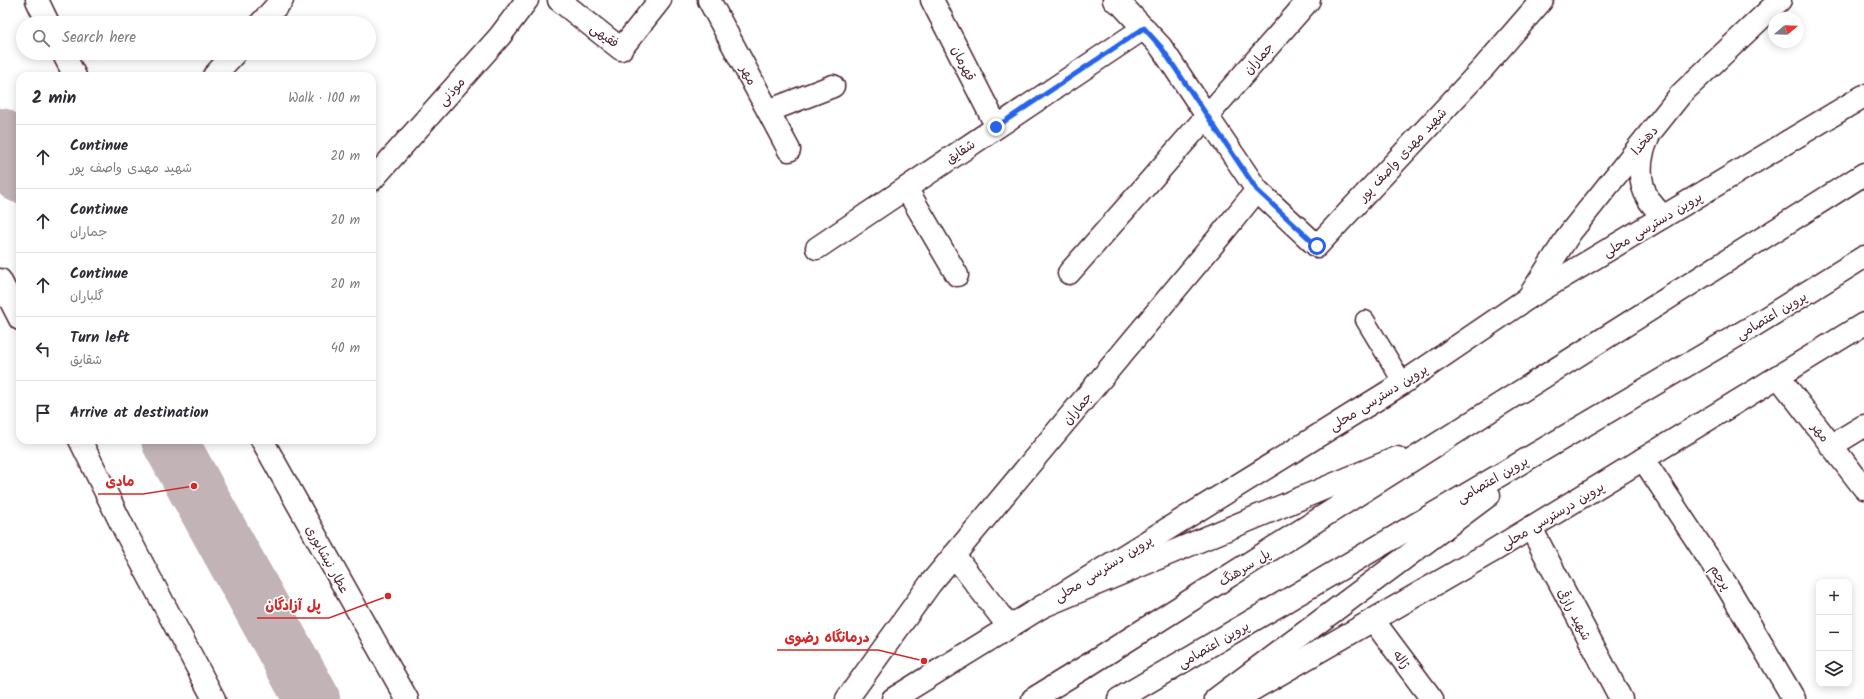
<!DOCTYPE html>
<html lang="en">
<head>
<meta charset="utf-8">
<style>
	:root { --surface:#fff; --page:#f7f7f7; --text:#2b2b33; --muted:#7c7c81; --line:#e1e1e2 }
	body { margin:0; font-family:Kalam,"Playpen Sans Arabic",sans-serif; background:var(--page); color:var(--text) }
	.controls { position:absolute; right:12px; bottom:12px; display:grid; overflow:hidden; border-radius:8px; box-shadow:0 2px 10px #0003 }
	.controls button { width:36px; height:36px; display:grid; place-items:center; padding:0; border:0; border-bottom:1px solid var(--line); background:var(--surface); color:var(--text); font:20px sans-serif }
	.compass { position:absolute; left:1768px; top:12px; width:36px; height:36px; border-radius:50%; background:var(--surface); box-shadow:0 2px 10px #0003; rotate:71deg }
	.stop { position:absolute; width:12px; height:12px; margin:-9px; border:3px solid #2563eb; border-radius:50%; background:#fff }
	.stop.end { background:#2563eb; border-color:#fff; box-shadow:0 1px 4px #0008 }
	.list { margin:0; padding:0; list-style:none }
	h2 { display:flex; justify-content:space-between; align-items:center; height:52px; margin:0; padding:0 16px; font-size:17px }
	h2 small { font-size:13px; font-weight:400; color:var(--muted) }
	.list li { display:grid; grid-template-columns:26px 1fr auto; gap:12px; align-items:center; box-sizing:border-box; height:64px; padding:0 16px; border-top:1px solid var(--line) }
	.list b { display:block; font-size:15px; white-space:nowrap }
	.list p { margin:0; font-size:13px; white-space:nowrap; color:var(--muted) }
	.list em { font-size:13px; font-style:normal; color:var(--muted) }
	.icon { flex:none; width:22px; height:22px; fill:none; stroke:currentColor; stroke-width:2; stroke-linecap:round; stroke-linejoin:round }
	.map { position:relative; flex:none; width:1864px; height:699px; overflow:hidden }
	.search { position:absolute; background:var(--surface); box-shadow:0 2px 10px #0003; left:16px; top:16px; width:360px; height:44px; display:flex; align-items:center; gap:10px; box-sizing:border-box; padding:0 14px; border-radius:22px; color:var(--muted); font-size:15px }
	.panel { position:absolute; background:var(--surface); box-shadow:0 2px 10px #0003; left:16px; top:72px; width:360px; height:372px; border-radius:12px }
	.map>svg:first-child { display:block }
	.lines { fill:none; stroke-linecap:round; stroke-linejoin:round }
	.river { stroke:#c1b3b6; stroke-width:56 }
	.service-casing { stroke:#4a1f2b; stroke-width:21 }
	.minor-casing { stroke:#4a1f2b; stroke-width:25 }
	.tertiary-casing { stroke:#4a1f2b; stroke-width:25 }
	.secondary-casing { stroke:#4a1f2b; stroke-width:25 }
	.primary-casing { stroke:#4a1f2b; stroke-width:25 }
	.service { stroke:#fff; stroke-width:18 }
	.minor { stroke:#fff; stroke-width:22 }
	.tertiary { stroke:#fff; stroke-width:22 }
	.secondary { stroke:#fff; stroke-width:22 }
	.primary { stroke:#fff; stroke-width:22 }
	.route { stroke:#2563eb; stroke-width:5 }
	.labels { text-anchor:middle; stroke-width:3.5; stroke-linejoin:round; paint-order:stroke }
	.street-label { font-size:13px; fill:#4a1f2b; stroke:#fff }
	.leader { fill:none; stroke:#d62828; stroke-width:1.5 }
	.callout-dot { fill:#d62828; stroke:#fff; stroke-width:1.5 }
	.callout-label { font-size:14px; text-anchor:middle; font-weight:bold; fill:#d62828; stroke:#fff; stroke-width:3.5; stroke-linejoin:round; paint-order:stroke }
</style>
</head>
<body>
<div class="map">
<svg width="1864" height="699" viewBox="0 0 1864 699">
	<rect width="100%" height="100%" fill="#fff"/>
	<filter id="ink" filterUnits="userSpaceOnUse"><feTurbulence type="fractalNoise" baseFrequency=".025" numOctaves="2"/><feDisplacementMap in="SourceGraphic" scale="8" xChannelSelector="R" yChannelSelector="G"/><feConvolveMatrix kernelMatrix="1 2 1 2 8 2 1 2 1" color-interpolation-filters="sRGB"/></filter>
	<g filter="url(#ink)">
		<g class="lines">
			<path class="river" d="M 0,136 L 20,175
				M 169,440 L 312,699"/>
			<g class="service-casing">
				<path id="service" d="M 1365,320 L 1403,383"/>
			</g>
			<g class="minor-casing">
				<path id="minor" d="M 559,0 L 621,49 L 660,0
					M 709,0 L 789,150
					M 932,0 L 997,127
					M 1114,0 L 1121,4 L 1161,47 L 1207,116
					M 261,23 L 282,0
					M 214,76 L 235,53
					M 768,111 L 833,86
					M 1648,138 C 1639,157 1637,181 1649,200 C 1653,206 1658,211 1663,217
					M 372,180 L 500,36 L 527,0
					M 906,188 L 957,275
					M 1257,190 L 1317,246 L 1484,67 L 1542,0
					M 817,248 L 1144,28
					M 1528,298 L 1570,233 L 1681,94 L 1780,0
					M 1778,376 L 1864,488
					M 1831,446 L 1864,426
					M 1643,459 L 1727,586 L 1794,699
					M 1531,528 L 1621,699
					M 954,555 L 1009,627
					M 1373,620 L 1432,699"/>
			</g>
			<g class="tertiary-casing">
				<path id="tertiary" d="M 1069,273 L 1309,0
					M 847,699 L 930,584 L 1220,236 L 1257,190 L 1207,116"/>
			</g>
			<g class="secondary-casing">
				<path id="secondary" d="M 37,0 L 48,23
					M 63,53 L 75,76
					M 0,280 L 20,319
					M 80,440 L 125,531 L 214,699
					M 262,440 L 407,699
					M 893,699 L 1403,383 L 1528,298 L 1864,96
					M 1236,699 L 1491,552 L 1864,324"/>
			</g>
			<g class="primary-casing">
				<path id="primary" d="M 1041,607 L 1397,458
					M 1033,699 L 1090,664 L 1864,174
					M 1119,699 L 1750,328 L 1864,257
					M 1216,699 L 1489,495"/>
			</g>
			<use href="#service" class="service"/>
			<use href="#minor" class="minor"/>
			<use href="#tertiary" class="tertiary"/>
			<use href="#secondary" class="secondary"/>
			<use href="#primary" class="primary"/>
		</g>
	</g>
	<g class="lines" filter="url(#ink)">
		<path class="route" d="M 996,127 L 1144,28 L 1161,47 L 1257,190 L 1317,246"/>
	</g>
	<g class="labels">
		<g class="street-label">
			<text transform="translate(605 35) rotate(35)" y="5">فقیهی</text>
			<text transform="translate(1258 58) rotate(-49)" y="5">جماران</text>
			<text transform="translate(964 63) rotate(63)" y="5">قهرمان</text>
			<text transform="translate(749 75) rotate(62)" y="5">مهر</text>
			<text transform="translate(451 91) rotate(-48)" y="5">موذنی</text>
			<text transform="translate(1644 140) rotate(-50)" y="5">دهخدا</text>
			<text transform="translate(960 151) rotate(-34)" y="5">شقایق</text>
			<text transform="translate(1402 154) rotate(-47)" y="5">شهید مهدی واصف پور</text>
			<text transform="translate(1652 224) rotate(-31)" y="5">پروین دسترسی محلی</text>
			<text transform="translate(1771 315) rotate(-31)" y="5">پروین اعتصامی</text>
			<text transform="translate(1378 397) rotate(-32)" y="5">پروین دسترسی محلی</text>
			<text transform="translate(1077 408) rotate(-50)" y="5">جماران</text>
			<text transform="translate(1821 432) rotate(52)" y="5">مهر</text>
			<text transform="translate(1492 479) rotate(-30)" y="5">پروین اعتصامی</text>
			<text transform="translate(1552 515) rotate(-31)" y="5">پروین درسترسی محلی</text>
			<text transform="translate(328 559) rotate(61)" y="5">عطار نیشابوری</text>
			<text transform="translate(1244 567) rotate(-32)" y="5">پل سرهنگ</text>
			<text transform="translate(1103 568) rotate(-32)" y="5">پروین دسترسی محلی</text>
			<text transform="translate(1721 577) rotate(57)" y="5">پرچم</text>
			<text transform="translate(1575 614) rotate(62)" y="5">شهید رازقی</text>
			<text transform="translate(1213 644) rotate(-30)" y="5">پروین اعتصامی</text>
			<text transform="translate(1402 659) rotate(53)" y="5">ژاله</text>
		</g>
	</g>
	<path class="leader" d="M194 486L143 494H98M388 596L329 618H257M924 661L878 650H777"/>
	<g class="callout-dot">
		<circle cx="194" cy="486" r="4"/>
		<circle cx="388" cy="596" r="4"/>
		<circle cx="924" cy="661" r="4"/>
	</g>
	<g class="callout-label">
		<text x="120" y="486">مادی</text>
		<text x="293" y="610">پل آزادگان</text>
		<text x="827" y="642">درمانگاه رضوی</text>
	</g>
</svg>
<div class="controls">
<button>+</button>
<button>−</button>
<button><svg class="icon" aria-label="layers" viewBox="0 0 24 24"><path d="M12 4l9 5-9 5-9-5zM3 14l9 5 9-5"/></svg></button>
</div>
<svg class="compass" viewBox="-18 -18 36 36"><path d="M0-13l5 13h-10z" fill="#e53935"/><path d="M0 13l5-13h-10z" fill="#7c7c81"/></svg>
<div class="stop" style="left:1317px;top:246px"></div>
<div class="stop end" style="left:996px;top:127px"></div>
<div class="search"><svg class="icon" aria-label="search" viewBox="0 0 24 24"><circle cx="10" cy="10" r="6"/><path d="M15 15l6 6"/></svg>Search here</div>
<section class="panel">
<h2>2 min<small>Walk · 100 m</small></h2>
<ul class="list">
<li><svg class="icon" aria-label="ahead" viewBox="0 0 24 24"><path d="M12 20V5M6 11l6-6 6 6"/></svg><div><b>Continue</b><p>شهید مهدی واصف پور</p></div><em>20 m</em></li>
<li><svg class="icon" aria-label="ahead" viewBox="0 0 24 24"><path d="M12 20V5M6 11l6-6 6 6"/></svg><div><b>Continue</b><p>جماران</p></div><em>20 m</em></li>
<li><svg class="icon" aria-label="ahead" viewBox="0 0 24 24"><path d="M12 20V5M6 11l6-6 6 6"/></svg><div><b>Continue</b><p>گلباران</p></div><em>20 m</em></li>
<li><svg class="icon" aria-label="left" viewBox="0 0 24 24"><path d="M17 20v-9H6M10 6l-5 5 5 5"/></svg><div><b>Turn left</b><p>شقایق</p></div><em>40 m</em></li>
<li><svg class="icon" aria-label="arrive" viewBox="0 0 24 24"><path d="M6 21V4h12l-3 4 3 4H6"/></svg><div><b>Arrive at destination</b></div></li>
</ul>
</section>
</div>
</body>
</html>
